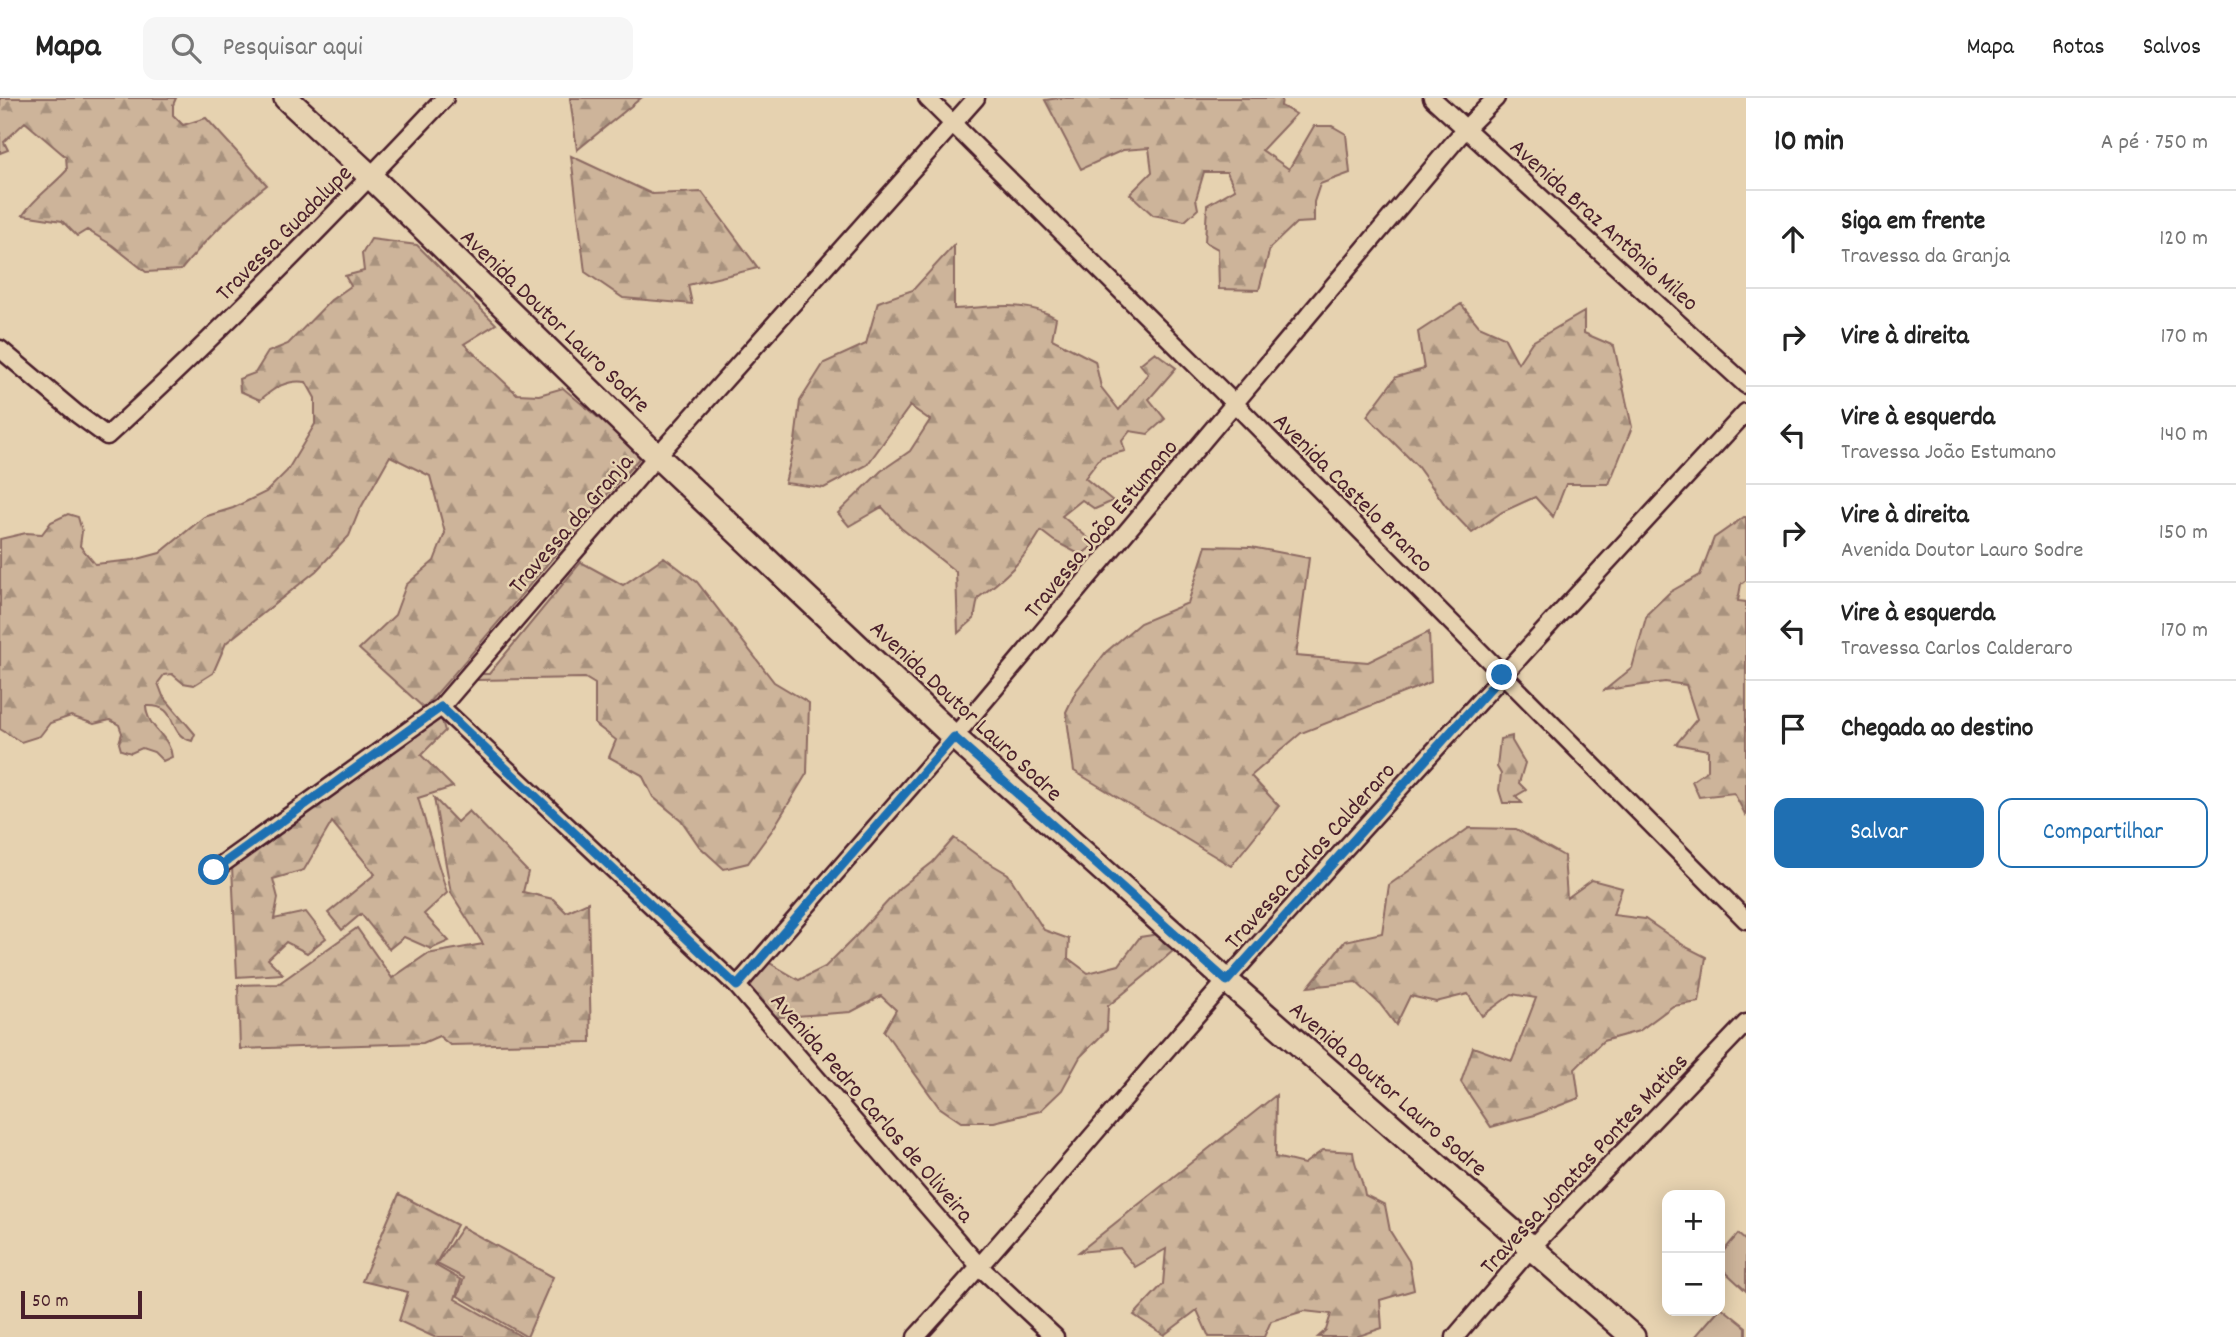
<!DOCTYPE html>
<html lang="pt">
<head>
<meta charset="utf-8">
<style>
	:root { --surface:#fff; --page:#f6f6f6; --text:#222; --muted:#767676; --line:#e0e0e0; --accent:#1f6fb2 }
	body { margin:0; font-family:Dekko,sans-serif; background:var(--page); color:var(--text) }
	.controls { position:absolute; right:21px; bottom:21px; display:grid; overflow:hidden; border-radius:14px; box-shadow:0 4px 18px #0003 }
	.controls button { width:63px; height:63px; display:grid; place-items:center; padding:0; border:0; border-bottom:2px solid var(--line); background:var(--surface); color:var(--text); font:35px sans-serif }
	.scale { position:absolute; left:21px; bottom:18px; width:121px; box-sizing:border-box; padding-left:7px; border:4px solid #4a1f2b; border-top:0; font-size:19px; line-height:24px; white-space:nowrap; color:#4a1f2b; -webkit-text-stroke:5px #e6d2b0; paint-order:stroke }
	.stop { position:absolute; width:21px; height:21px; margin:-16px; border:5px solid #1f6fb2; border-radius:50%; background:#fff }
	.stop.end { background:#1f6fb2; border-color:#fff; box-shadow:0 2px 7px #0008 }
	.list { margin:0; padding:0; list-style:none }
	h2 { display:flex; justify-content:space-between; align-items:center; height:91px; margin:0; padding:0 28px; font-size:30px }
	h2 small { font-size:23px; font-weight:400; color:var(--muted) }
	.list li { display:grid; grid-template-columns:46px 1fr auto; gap:21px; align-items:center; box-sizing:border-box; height:98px; padding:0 28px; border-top:2px solid var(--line) }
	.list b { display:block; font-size:26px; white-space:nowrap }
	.list p { margin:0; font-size:23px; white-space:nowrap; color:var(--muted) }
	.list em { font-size:23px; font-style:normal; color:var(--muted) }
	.actions { display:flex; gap:14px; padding:21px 28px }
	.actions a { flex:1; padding:16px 0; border:2px solid var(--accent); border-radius:14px; text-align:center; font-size:24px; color:var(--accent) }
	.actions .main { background:var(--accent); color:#fff }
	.icon { flex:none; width:38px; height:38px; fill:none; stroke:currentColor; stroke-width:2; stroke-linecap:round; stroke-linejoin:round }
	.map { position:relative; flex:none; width:1746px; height:1239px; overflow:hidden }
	header { display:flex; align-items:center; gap:42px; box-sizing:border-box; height:98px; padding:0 35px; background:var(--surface); border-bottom:2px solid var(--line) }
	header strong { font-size:33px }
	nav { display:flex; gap:38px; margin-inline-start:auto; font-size:24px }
	.search { width:490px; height:63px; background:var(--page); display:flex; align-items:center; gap:18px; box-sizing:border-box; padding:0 24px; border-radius:14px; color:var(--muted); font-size:26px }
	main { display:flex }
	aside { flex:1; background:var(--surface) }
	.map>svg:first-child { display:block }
	.green { fill:#cdb49a; stroke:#8c6a62; stroke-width:2 }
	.forest { fill:url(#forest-firs); stroke:#8c6a62; stroke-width:2 }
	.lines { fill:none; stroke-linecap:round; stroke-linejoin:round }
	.street-casing { stroke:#4a1f2b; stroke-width:21 }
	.secondary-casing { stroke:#4a1f2b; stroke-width:28 }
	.street { stroke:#e6d2b0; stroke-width:16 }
	.secondary { stroke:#e6d2b0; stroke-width:23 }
	.route { stroke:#1f6fb2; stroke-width:9 }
	.labels { text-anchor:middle; stroke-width:5; stroke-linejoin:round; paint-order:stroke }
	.street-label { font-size:24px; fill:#4a1f2b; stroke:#e6d2b0 }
</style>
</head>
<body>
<header>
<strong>Mapa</strong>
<div class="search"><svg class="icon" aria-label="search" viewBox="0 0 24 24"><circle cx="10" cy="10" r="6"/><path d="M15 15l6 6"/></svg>Pesquisar aqui</div>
<nav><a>Mapa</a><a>Rotas</a><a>Salvos</a></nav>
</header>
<main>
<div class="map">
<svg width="1746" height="1239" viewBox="0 0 1746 1239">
	<defs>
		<pattern id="forest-firs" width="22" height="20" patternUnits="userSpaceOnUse" patternTransform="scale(1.75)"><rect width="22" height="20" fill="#cdb49a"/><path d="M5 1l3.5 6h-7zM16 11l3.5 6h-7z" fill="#a8927e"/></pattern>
	</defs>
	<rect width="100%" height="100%" fill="#e6d2b0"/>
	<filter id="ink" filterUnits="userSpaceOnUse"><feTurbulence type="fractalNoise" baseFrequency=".0143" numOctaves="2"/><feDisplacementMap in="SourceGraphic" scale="14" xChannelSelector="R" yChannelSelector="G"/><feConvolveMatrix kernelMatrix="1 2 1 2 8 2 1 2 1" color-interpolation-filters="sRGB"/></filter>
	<g filter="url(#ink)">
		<path class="green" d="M 1738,1136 L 1746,1143 L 1746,1193 L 1720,1169 L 1720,1157 Z
			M 1721,1209 L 1746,1229 L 1746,1239 L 1695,1239 Z"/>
		<path class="forest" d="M 0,0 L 176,0 L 173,7 L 173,17 L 183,27 L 206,20 L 267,87 C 235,112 207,140 181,172 L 146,174 L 112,147 L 87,132 L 77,138 L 62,123 L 23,117 C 35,99 53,88 67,72 L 66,59 L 25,24 L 4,44 L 8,52 L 0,55 Z
			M 570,0 L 641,0 L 577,52 Z
			M 1059,0 L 1282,0 L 1281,8 L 1296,16 L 1262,52 L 1289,71 L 1314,28 L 1332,28 L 1346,36 L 1350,75 L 1320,86 L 1314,104 L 1314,124 L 1296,125 L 1270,150 L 1259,192 L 1219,191 L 1218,151 L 1205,144 L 1207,107 L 1235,91 L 1227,74 L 1204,74 L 1196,101 L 1198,111 L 1185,123 L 1153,117 L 1130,96 L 1152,74 L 1149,50 L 1123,52 L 1081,71 L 1045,2 Z
			M 571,58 L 652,96 L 702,94 L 758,170 L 688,187 L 692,206 L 623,200 L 585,174 Z
			M 371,141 L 417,147 L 496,226 L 464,246 L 517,296 L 539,297 L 563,290 L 642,357 C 567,440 498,527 424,610 L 359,551 L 395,517 L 406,487 L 434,463 L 445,435 L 430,378 L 390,358 L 359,413 L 349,438 L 316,473 L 226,545 L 213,575 L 194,587 L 183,585 L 172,576 L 164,577 L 158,585 L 163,598 L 195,636 L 192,643 C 165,637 181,606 146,608 C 147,631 170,637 172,659 L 163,663 L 154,654 L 142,650 L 131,655 L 121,652 L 119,645 L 122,635 L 119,627 L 110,622 L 94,626 L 71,618 L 50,625 L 40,638 L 21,644 L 0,631 L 0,441 L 26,435 L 42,436 L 51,424 L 68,416 L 78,419 L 82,433 L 80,448 L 95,466 L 134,462 L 160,455 L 204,419 L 233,410 L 266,394 L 287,373 L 315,326 L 315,300 L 306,284 C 287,281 274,290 260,302 L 240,293 L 239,281 L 255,275 L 268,254 L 288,246 L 331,202 L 351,188 L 345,178 L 364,173 L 362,156 Z
			M 954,147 L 954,211 C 989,210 1025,201 1056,220 L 1052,241 L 1095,263 L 1101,289 L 1119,312 L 1148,276 L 1140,266 L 1155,254 L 1176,270 L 1149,301 L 1165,321 L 1148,336 L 1130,333 L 1122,343 L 1125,353 L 1101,359 L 1085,380 L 1113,403 L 1095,411 L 1082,402 L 1062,418 L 1095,446 L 1081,457 L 1054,443 L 1041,433 C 1023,463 1005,480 978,500 L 974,521 L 958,535 L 956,474 L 901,430 L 882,409 L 849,428 L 838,415 L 881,373 L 910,353 L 930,322 L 910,308 L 867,367 L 824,390 L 785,385 L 795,343 L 800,303 L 824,265 L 866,246 L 878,204 L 913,192 Z
			M 1461,206 L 1479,228 L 1504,239 L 1518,265 L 1532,244 L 1584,214 L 1584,235 L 1614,248 L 1632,329 L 1609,386 L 1566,386 L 1553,419 L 1535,399 L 1502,414 L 1472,435 L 1446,408 L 1417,368 L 1367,318 L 1396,279 L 1424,271 L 1418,234 Z
			M 1744,419 L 1746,419 L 1746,482 L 1741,486 L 1738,503 L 1746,504 L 1746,718 L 1734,695 L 1699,699 L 1692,683 L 1708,672 L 1708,652 L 1676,646 L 1697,621 L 1686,587 L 1665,584 L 1605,592 L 1632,570 L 1647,516 L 1670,494 L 1700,477 L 1714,440 Z
			M 1206,448 L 1251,449 L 1309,460 L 1296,558 L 1368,564 L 1429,534 L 1431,584 L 1301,635 L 1251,678 L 1279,708 L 1231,768 L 1074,673 L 1066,614 L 1076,593 L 1106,554 L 1140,525 L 1188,505 Z
			M 664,459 L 697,484 L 774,584 L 809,605 L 807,675 L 773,731 L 748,765 L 724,771 L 699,748 L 681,722 L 653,699 L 642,677 L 609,659 L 616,642 L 595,626 L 595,586 L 585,580 L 478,582 L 478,576 L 489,576 L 581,464 L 623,487 Z
			M 441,619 L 445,633 L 421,657 L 453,689 L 418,700 L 447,795 L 424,816 L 449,843 L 431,851 L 404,839 L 389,851 L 361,816 L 342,832 L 328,815 L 375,776 L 332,724 L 304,772 L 273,781 L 278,800 L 274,821 L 306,814 L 326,840 L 307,855 L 286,844 L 268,861 L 283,876 L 237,879 L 232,768 Z
			M 1512,638 L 1512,643 L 1525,665 L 1519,685 L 1526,692 L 1516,698 L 1522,705 L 1503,705 L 1499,692 L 1501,676 L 1497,669 L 1500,641 Z
			M 434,700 L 457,724 L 469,713 L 528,774 L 523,794 L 553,801 L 566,814 L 588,804 L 591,944 L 450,947 L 439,938 L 423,945 L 240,951 L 238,887 L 278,886 L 357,830 L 392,880 L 427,856 L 483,846 L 451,795 Z
			M 1469,730 L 1516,731 L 1564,758 L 1567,800 L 1592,782 L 1622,790 L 1613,817 L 1645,821 L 1686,849 L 1706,859 L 1699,904 L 1673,908 L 1639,933 L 1603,943 L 1575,971 L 1579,1000 L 1535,1017 L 1491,1029 L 1461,984 L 1473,949 L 1512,963 L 1536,900 L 1512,896 L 1482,918 L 1468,896 L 1436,904 L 1410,898 L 1396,927 L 1380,906 L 1356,884 L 1308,889 L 1345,843 L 1382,835 L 1389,787 Z
			M 954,740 L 981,760 L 1008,776 L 1044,832 L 1069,841 L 1068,860 L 1088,875 L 1119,867 L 1140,839 L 1165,835 L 1175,851 L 1146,877 L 1108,908 L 1107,932 L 1080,959 L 1062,992 L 1040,1013 L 994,1024 L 961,1024 L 939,1009 L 884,933 L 896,912 L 881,898 L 851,914 L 768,920 L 750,899 L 752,880 L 761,860 L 799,882 L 825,869 L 855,839 L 901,789 L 933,764 Z
			M 1276,997 L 1275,1059 L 1304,1066 L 1323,1052 L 1353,1054 C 1355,1072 1363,1080 1365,1097 L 1385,1107 L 1390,1133 L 1409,1163 L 1414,1192 L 1380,1202 L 1382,1230 L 1356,1239 L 1318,1239 L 1326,1232 L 1331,1216 L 1304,1213 L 1271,1223 L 1264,1239 L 1209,1239 L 1197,1212 L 1164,1237 L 1134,1217 L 1163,1186 L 1166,1151 L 1135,1169 L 1120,1150 L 1079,1154 Z
			M 399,1096 L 457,1127 L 435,1167 L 461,1182 L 455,1201 L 522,1239 L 434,1239 L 399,1223 L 408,1194 L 362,1183 Z
			M 462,1129 L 553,1179 L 527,1239 L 458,1198 L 464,1180 L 437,1166 Z"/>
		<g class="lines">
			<g class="street-casing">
				<path id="street" d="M 927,0 L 1235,306 L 1746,822
					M 1432,0 L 1746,287
					M 0,251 L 77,316 L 107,338 C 225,230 336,115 445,0
					M 441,609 L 737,888 L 980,1169 L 1055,1239
					M 214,772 L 441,609 L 657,358 L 976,0
					M 737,888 L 954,639 L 1466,30 L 1496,0
					M 916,1239 C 1023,1122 1123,1000 1228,881 C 1398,690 1572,502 1746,314
					M 1455,1239 L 1531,1150 L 1746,925"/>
			</g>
			<g class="secondary-casing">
				<path id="secondary" d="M 286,0 L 371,79 L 657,358 L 954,639 L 1227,883 L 1633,1239"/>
			</g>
			<use href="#street" class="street"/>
			<use href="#secondary" class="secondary"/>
		</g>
	</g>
	<g class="lines" filter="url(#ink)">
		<path class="route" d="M 214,772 L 441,609 L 737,888 L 954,639 L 1227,883 L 1502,577"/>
	</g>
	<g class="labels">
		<g class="street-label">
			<text transform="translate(1605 126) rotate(42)" y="8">Avenida Braz Antônio Mileo</text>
			<text transform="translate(283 134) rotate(-45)" y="8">Travessa Guadalupe</text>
			<text transform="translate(556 222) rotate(44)" y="8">Avenida Doutor Lauro Sodre</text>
			<text transform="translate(1354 394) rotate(45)" y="8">Avenida Castelo Branco</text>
			<text transform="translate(570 425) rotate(-49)" y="8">Travessa da Granja</text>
			<text transform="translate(1100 430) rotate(-50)" y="8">Travessa João Estumano</text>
			<text transform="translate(967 612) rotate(43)" y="8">Avenida Doutor Lauro Sodre</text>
			<text transform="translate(1309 757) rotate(-48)" y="8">Travessa Carlos Calderaro</text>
			<text transform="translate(1389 990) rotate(41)" y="8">Avenida Doutor Lauro Sodre</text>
			<text transform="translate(873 1009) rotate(49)" y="8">Avenida Pedro Carlos de Oliveira</text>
			<text transform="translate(1583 1065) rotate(-47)" y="8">Travessa Jonatas Pontes Matias</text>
		</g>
	</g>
</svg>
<div class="controls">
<button>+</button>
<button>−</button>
</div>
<div class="scale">50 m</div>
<div class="stop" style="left:214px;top:772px"></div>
<div class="stop end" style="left:1502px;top:577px"></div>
</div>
<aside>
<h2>10 min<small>A pé · 750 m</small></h2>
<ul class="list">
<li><svg class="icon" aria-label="ahead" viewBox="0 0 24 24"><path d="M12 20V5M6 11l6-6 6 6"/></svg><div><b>Siga em frente</b><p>Travessa da Granja</p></div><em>120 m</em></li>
<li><svg class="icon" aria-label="right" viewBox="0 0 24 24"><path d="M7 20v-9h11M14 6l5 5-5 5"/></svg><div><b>Vire à direita</b></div><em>170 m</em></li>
<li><svg class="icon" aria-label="left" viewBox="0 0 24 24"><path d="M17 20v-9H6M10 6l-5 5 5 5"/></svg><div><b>Vire à esquerda</b><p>Travessa João Estumano</p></div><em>140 m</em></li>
<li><svg class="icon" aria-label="right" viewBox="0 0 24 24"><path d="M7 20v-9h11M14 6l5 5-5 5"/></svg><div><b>Vire à direita</b><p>Avenida Doutor Lauro Sodre</p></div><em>150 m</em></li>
<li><svg class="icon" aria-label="left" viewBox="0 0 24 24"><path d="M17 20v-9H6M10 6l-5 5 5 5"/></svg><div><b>Vire à esquerda</b><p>Travessa Carlos Calderaro</p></div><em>170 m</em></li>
<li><svg class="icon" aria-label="arrive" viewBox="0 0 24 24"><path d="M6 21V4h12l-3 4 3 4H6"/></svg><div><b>Chegada ao destino</b></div></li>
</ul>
<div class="actions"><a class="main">Salvar</a><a>Compartilhar</a></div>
</aside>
</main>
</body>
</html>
